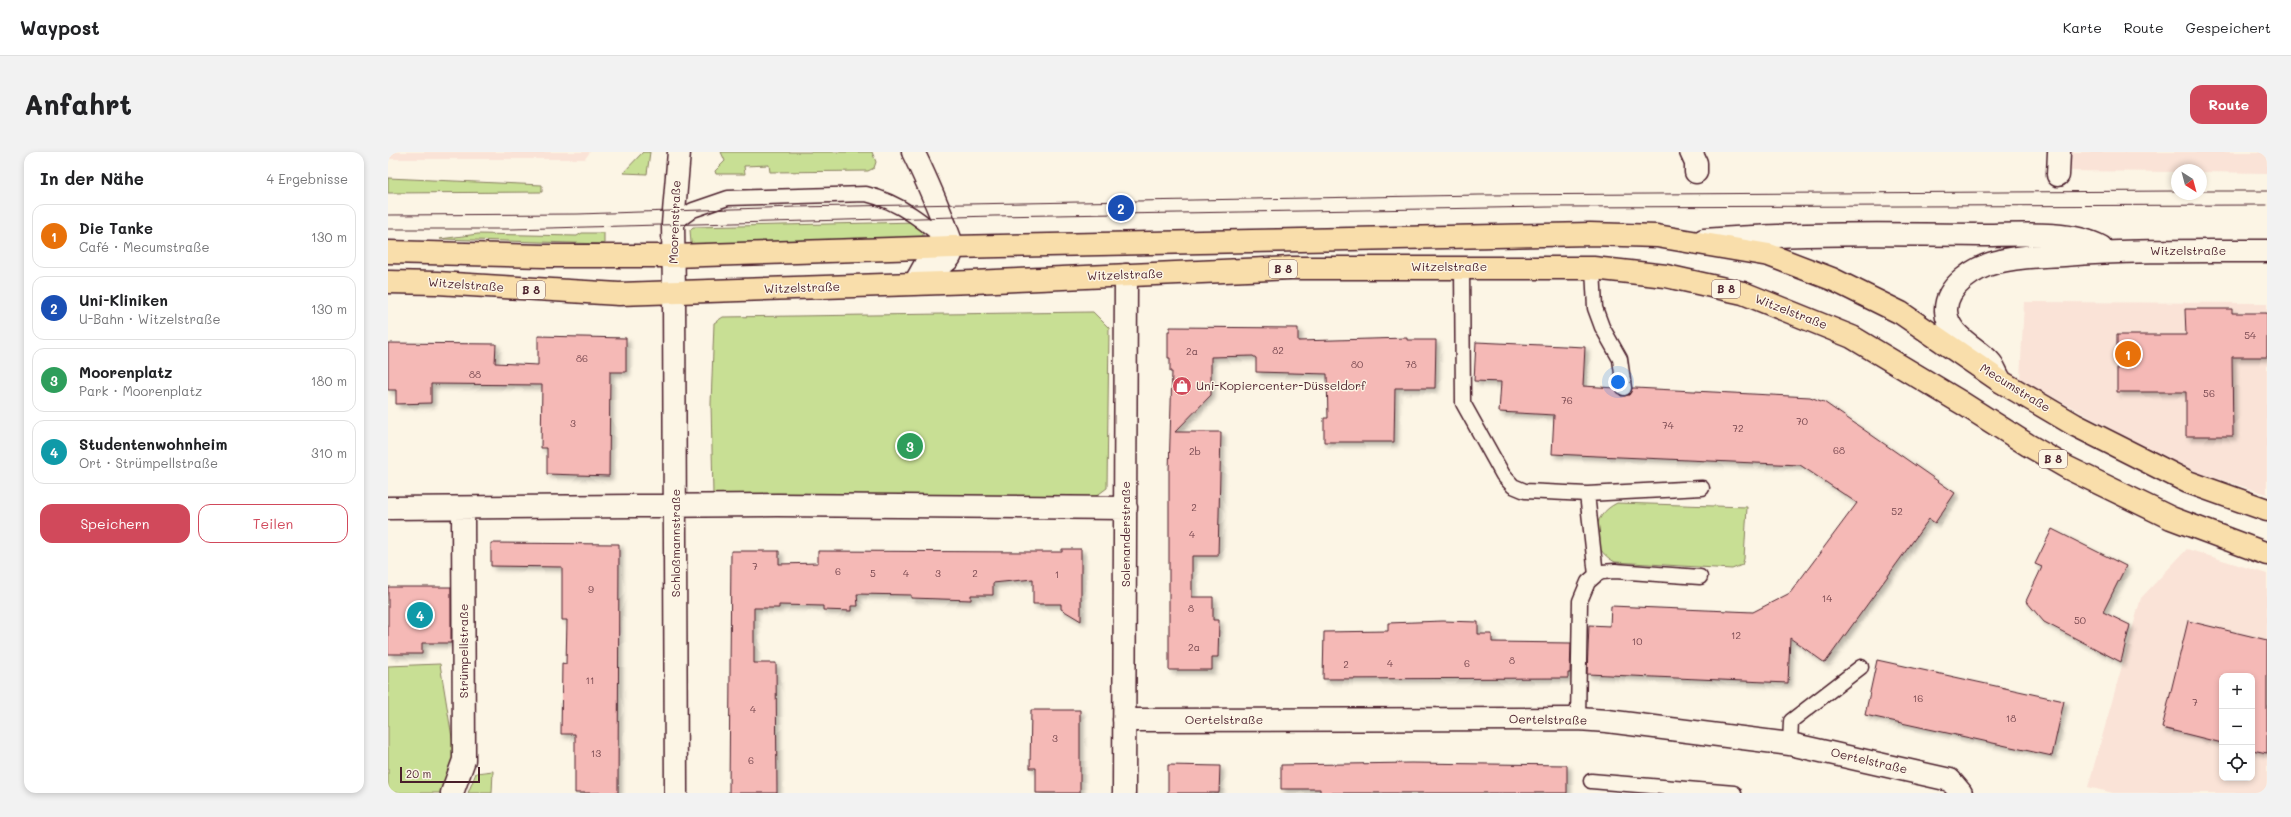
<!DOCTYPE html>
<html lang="de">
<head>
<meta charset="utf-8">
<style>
	:root { --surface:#fff; --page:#f2f2f2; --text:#202124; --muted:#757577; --line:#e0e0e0; --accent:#d1495b }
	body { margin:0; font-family:Mali,sans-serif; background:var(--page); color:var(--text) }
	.controls { position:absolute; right:12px; bottom:12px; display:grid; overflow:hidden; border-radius:8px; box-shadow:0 2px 6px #0003 }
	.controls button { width:36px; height:36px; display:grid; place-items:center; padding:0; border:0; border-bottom:1px solid var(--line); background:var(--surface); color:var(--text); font:20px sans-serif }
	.compass { position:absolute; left:1783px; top:12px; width:36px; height:36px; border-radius:50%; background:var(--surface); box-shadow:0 2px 6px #0003; rotate:144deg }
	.scale { position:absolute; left:12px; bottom:10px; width:80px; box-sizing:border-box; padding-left:4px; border:2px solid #4a1f2b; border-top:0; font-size:11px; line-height:14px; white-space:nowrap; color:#4a1f2b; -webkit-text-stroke:3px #fcf5e5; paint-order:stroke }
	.you { position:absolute; left:1230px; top:230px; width:14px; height:14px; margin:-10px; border:3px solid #fff; border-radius:50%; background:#1a73e8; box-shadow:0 0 0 6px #1a73e833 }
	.badge { display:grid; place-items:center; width:26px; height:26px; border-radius:50%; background:var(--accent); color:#fff; font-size:13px; font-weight:700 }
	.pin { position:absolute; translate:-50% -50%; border:2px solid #fff; box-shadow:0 1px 4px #0006 }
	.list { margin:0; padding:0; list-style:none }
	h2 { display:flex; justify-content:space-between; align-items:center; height:52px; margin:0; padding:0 16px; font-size:17px }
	h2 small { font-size:13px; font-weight:400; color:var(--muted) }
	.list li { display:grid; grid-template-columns:26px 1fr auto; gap:12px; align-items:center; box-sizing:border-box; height:64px; margin:0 8px 8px; padding:0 8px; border:1px solid var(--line); border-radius:12px }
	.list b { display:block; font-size:15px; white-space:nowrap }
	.list p { margin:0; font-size:13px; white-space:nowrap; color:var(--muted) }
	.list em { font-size:13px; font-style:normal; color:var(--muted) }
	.actions { display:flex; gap:8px; padding:12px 16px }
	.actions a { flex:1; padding:9px 0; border:1px solid var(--accent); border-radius:12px; text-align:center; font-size:14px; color:var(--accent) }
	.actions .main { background:var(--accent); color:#fff }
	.icon { flex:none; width:22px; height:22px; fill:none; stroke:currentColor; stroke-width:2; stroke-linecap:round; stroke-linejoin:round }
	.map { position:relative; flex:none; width:1879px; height:641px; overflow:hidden; border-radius:12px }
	header { display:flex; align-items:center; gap:24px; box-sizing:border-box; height:56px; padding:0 20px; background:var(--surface); border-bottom:1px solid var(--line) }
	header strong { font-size:19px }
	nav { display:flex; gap:22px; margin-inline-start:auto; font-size:14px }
	.intro { display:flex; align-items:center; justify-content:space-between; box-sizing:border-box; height:96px; padding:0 24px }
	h1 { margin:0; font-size:28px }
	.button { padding:10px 18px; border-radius:12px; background:var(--accent); color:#fff; font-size:14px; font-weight:700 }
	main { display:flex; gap:24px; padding:0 24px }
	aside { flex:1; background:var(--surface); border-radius:12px; box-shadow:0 2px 6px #0003 }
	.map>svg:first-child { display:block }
	.built { fill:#fae3d7; fill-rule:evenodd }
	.green { fill:#c8df94; stroke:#897f60 }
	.building { fill:#f5b9b6; stroke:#4a1f2b; filter:url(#shadow) }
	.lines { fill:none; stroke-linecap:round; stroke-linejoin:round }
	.service-casing { stroke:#4a1f2b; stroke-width:17 }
	.minor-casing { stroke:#4a1f2b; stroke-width:25 }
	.tertiary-casing { stroke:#4a1f2b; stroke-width:25 }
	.primary-casing { stroke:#4a1f2b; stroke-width:25 }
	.service { stroke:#fcf5e5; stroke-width:14 }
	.minor { stroke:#fcf5e5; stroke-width:22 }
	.tertiary { stroke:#fcf5e5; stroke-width:22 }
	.primary { stroke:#f9deab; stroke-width:22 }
	.tram { stroke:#4a1f2b; stroke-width:1 }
	.labels { text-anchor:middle; stroke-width:3; stroke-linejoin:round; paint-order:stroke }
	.number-label { font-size:10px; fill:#75464e }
	.shield { fill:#fcf5e5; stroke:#7f5f63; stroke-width:1 }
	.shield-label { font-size:11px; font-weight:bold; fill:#4a1f2b }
	.street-label { font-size:12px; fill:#4a1f2b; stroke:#fcf5e5 }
	.poi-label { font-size:12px; fill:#4a1f2b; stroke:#fcf5e5; text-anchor:start }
</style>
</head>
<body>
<header>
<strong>Waypost</strong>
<nav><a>Karte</a><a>Route</a><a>Gespeichert</a></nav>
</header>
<div class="intro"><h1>Anfahrt</h1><a class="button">Route</a></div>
<main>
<aside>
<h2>In der Nähe<small>4 Ergebnisse</small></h2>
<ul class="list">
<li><span class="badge" style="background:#e8710a">1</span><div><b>Die Tanke</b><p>Café · Mecumstraße</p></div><em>130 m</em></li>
<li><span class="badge" style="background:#1a4fb4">2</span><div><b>Uni-Kliniken</b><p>U-Bahn · Witzelstraße</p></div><em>130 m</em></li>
<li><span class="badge" style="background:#2e9e5b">3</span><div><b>Moorenplatz</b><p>Park · Moorenplatz</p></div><em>180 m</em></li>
<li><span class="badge" style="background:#0f9aa8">4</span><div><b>Studentenwohnheim</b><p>Ort · Strümpellstraße</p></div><em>310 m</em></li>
</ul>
<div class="actions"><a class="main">Speichern</a><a>Teilen</a></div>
</aside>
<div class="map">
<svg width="1879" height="641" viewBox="0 0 1879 641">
	<defs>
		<filter id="shadow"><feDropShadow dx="3.5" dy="3.5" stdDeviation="2" flood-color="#0004"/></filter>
	</defs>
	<rect width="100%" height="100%" fill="#fcf5e5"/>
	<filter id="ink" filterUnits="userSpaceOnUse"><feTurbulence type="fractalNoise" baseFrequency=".025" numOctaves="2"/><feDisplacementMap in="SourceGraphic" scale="8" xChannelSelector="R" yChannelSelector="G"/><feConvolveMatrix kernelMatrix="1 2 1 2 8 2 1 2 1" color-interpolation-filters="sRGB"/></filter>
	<g filter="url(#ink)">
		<path class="built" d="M 0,0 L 202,0 L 197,7 L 0,7 Z
			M 1672,0 L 1879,0 L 1879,21 L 1813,20 L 1813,18 L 1789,18 L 1789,20 L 1670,19 Z
			M 1636,150 L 1879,151 L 1879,342 L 1811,321 L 1743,288 L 1632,227 Z
			M 1799,397 L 1879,422 L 1879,641 L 1725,641 L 1700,635 L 1753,446 ZM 1834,524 L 1864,524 L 1864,626 L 1834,626 Z"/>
		<path class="green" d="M 255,0 L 262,0 L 259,22 L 235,21 Z
			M 333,0 L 484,0 L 488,10 L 486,16 L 480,19 L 382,20 L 381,13 L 356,14 L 357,22 L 328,22 L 327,19 L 337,9 Z
			M 0,26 L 154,33 L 154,40 L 0,41 Z
			M 530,70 L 535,72 L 535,86 L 308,93 L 303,91 L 302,78 L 305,75 Z
			M 194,81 L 216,81 L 216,92 L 52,87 L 90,82 L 189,84 Z
			M 705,160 L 721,176 L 719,336 L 704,347 L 325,342 L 323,252 L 326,171 L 335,165 Z
			M 1229,351 L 1359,355 L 1356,407 L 1354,413 L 1344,417 L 1227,410 C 1200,396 1202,364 1229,351 Z
			M 52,512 L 67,604 L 54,641 L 0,641 L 0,514 Z
			M 105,619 L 104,641 L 80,641 L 88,621 Z"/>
		<path class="building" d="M 1797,157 L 1844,157 L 1844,161 L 1879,161 L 1879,205 L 1844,205 L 1845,284 L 1798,284 L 1798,240 L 1729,240 L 1729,183 L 1798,183 Z
			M 782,175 L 910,176 L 910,189 L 1019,186 L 1019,188 L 1048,188 L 1047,236 L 1007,236 L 1006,290 L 936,290 L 936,266 L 940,266 L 939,222 L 868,220 L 868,206 L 865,204 L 823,205 L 823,243 L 787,280 L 833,280 L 830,404 L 804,404 L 804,445 L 825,445 L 825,468 L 831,468 L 830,505 L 824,505 L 824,518 L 781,518 L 781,319 L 784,220 L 782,220 L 782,206 L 780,206 L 780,179 L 782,179 Z
			M 150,184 L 238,186 L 238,220 L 222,220 L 221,324 L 159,322 L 159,296 L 153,296 L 154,233 L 43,232 L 43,251 L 8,252 L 8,238 L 0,238 L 0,191 L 108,192 L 107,211 L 150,213 Z
			M 1088,190 L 1197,195 L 1195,234 L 1227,236 L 1233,244 L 1241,243 L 1244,236 L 1247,236 L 1422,245 L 1436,250 L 1567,341 L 1547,371 L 1541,367 L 1437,511 L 1402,486 L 1400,531 L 1199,522 L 1201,473 L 1222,474 L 1223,454 L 1365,460 L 1402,441 L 1469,351 L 1412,313 L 1164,302 L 1166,263 L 1111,260 L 1113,230 L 1086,229 Z
			M 1664,377 L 1738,414 L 1715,460 L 1742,473 L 1733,510 L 1656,470 L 1638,449 L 1654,415 L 1647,412 Z
			M 103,391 L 231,392 L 230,641 L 187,641 L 187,582 L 173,582 L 174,511 L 178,512 L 179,468 L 174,468 L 174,415 L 103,414 Z
			M 674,397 L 693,397 L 693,469 L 673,457 L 673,452 L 645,452 L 645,427 L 605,431 L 605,443 L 583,443 L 583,448 L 523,446 L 523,443 L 469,442 L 470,454 L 463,454 L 463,459 L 435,458 L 435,454 L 391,453 L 391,456 L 366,456 L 366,511 L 388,511 L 389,641 L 341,641 L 343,399 L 391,399 L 391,412 L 430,411 L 430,399 L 646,400 L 674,400 Z
			M 0,435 L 63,435 L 63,491 L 34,491 L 34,502 L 0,502 Z
			M 1055,469 L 1090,470 L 1090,482 L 1104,482 L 1104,490 L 1183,491 L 1182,521 L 1180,521 L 1180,526 L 935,527 L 936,480 L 1000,479 L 1000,471 Z
			M 1800,469 L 1879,488 L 1879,601 L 1864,598 L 1864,524 L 1834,524 L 1834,591 L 1774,576 Z
			M 1489,508 L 1676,549 L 1664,604 L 1477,563 Z
			M 643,558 L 692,558 L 692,641 L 648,641 L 648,616 L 642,616 Z
			M 1023,611 L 1179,613 L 1179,641 L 932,641 L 932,637 L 893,637 L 893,613 Z
			M 780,613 L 832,614 L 831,641 L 780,641 Z"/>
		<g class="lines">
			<g class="service-casing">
				<path id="service" d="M 285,72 L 305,58 L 340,46 L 478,42 C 512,50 537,71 563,93
					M 1074,115 L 1075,251 L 1115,323 L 1125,334 L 1137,339 L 1199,342 L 1314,336
					M 1205,116 L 1207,156 L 1214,175 L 1232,207 L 1236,236
					M 1208,423 L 1214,420 L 1227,419 L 1312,425
					M 1190,567 L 1192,449 L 1200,430 L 1208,423 L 1199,342
					M 1402,592 L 1403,569 L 1473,515
					M 1203,629 L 1346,641"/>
			</g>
			<g class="minor-casing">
				<path id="minor" d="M 1303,0 L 1308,11 L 1308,20
					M 1670,23 L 1671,0
					M 1316,88 C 1407,81 1499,82 1591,83 C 1627,83 1681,78 1713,95
					M 286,141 L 288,641
					M 1611,226 C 1608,221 1606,214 1602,210 C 1588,195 1559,183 1558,159 C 1557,134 1588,115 1609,110 C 1631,104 1654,104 1676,103 C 1743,98 1811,99 1879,99
					M 0,356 L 389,353 L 738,356
					M 736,568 L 1190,567 L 1219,569 L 1402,592 L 1562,628 L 1573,641
					M 64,641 L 76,608 L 75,356
					M 736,641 L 738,123"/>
			</g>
			<g class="tertiary-casing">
				<path id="tertiary" d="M 525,0 C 537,24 547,48 557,73 C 559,80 564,89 564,96 C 564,111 549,115 537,113 L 527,131
					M 286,141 L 285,72 L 291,0"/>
			</g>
			<g class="primary-casing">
				<path id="primary" d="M 0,100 L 156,104 L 285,104 L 565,95 L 1202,82 L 1269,84 L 1381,103 L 1444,127 L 1513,161 L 1612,229 L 1687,273 L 1800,330 L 1879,358
					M 0,130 L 49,131 L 231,142 L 585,130 L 903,116 L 1205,116 L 1278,124 L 1355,141 L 1464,185 L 1574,251 L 1640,293 L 1680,316 L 1783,366 L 1879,402"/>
			</g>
			<use href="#service" class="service"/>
			<use href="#minor" class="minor"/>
			<use href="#tertiary" class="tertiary"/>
			<use href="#primary" class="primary"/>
			<path class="tram" d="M 1813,39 L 1879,39
				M 0,63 L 190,62 L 407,55 L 1091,43 L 1789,39
				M 0,77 L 124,77 L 605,64 L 1162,55 L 1879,53"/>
		</g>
	</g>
	<defs>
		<g id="shop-disc" transform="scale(1)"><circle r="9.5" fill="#d1495b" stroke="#fcf5e5"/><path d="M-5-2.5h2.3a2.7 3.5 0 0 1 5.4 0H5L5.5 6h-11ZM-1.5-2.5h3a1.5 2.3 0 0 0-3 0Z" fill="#fff"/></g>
	</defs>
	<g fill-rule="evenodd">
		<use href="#shop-disc" x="794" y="234"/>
	</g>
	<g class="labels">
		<g class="number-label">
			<text x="1862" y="187">54</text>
			<text x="890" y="202">82</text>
			<text x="804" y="203">2a</text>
			<text x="194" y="210">86</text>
			<text x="969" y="216">80</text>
			<text x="1023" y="216">78</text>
			<text x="87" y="226">88</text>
			<text x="1821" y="245">56</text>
			<text x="1179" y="252">76</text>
			<text x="1414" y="273">70</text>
			<text x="185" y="275">3</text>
			<text x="1280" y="277">74</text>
			<text x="1350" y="280">72</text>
			<text x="1451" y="302">68</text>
			<text x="807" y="303">2b</text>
			<text x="806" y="359">2</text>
			<text x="1509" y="363">52</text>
			<text x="804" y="386">4</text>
			<text x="367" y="418">7</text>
			<text x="450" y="423">6</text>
			<text x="485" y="425">5</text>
			<text x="518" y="425">4</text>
			<text x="550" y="425">3</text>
			<text x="587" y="425">2</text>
			<text x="669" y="426">1</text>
			<text x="203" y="441">9</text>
			<text x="1439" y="450">14</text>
			<text x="803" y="460">8</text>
			<text x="1692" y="472">50</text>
			<text x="1348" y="487">12</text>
			<text x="1249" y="493">10</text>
			<text x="806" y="499">2a</text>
			<text x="1124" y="512">8</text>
			<text x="1002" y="515">4</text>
			<text x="1079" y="515">6</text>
			<text x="958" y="516">2</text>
			<text x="202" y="532">11</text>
			<text x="1530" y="550">16</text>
			<text x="1807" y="554">7</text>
			<text x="365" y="561">4</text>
			<text x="1623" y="570">18</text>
			<text x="667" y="590">3</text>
			<text x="208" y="605">13</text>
			<text x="363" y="612">6</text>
		</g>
		<g class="shield">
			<rect x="881" y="108" width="28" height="18" rx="3"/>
			<rect x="1324" y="128" width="28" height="18" rx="3"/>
			<rect x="129" y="129" width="28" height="18" rx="3"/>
			<rect x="1651" y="298" width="28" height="18" rx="3"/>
		</g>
		<g class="shield-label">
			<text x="895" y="121">B 8</text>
			<text x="1338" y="141">B 8</text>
			<text x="143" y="142">B 8</text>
			<text x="1665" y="311">B 8</text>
		</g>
		<g class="street-label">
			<text transform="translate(287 70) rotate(-88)" y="4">Moorenstraße</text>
			<text x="1800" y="103">Witzelstraße</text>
			<text x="1061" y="119">Witzelstraße</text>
			<text transform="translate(737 123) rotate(-2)" y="4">Witzelstraße</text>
			<text transform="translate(78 133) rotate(4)" y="4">Witzelstraße</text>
			<text transform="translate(414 136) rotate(-2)" y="4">Witzelstraße</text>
			<text transform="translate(1403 160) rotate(21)" y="4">Witzelstraße</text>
			<text transform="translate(1627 236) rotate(32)" y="4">Mecumstraße</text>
			<text transform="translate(738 382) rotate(-90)" y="4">Solenanderstraße</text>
			<text transform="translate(288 391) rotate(-90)" y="4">Schloßmannstraße</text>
			<text transform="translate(76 499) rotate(-90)" y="4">Strümpellstraße</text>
			<text x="836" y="572">Oertelstraße</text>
			<text transform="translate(1160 568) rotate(1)" y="4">Oertelstraße</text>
			<text transform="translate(1481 609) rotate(13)" y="4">Oertelstraße</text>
		</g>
		<g class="poi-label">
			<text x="808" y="238">Uni-Kopiercenter-Düsseldorf</text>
		</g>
	</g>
</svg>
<div class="controls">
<button>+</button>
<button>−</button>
<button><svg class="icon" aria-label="locate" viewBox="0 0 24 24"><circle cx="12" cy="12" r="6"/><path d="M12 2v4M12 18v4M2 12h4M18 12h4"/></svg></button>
</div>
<svg class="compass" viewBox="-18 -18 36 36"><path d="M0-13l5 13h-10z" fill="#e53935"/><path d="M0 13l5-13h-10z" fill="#757577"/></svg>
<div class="scale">20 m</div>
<div class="you"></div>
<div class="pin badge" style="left:1740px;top:202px;background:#e8710a">1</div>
<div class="pin badge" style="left:733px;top:56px;background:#1a4fb4">2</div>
<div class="pin badge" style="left:522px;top:294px;background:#2e9e5b">3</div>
<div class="pin badge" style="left:32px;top:463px;background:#0f9aa8">4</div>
</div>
</main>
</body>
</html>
